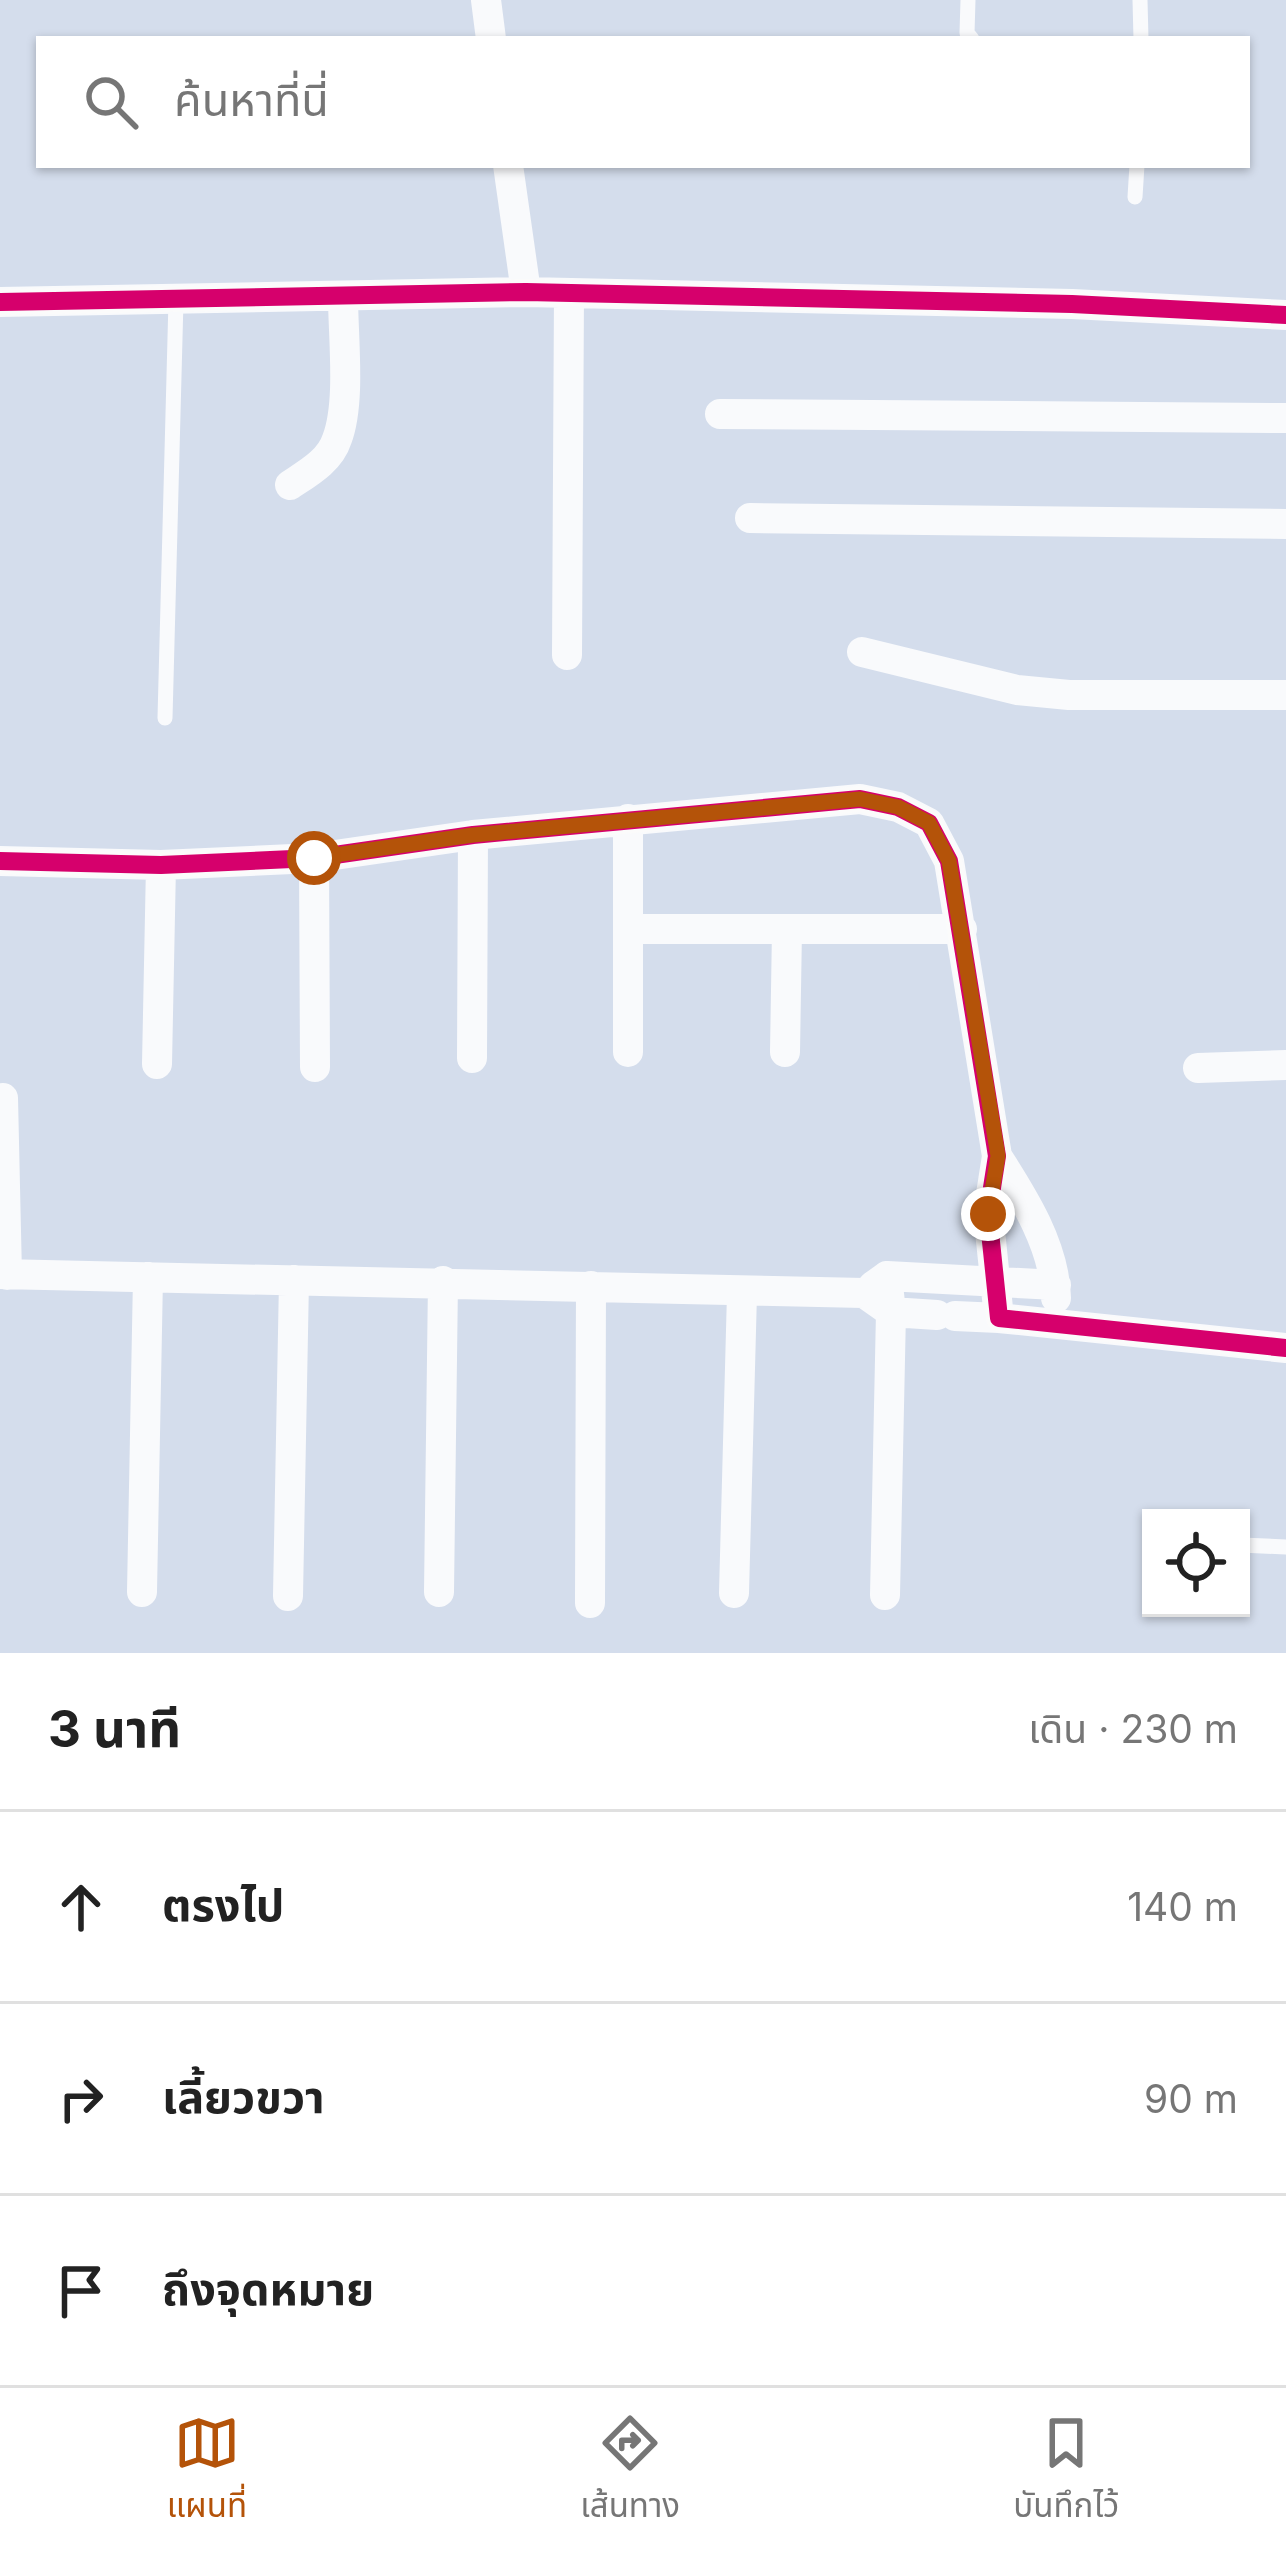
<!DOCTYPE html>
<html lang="th">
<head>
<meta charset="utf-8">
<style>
	:root { --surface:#fff; --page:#f2f2f2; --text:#222; --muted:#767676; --line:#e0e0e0; --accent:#b45309 }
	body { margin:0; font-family:Inter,"Noto Sans Thai",sans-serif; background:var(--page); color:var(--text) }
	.controls { position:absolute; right:36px; bottom:36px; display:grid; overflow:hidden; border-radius:0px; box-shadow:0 3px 9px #0004 }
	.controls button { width:108px; height:108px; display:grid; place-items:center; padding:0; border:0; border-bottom:3px solid var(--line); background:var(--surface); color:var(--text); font:60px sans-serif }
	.stop { position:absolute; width:36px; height:36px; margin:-27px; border:9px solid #b45309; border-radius:50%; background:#fff }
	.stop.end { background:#b45309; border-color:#fff; box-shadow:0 3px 12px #0008 }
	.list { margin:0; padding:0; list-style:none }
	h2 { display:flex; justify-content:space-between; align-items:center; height:156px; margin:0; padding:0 48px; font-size:51px }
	h2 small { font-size:39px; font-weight:400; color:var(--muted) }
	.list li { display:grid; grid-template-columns:78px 1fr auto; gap:36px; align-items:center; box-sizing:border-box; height:192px; padding:0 48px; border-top:3px solid var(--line) }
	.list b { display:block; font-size:45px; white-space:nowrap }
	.list em { font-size:39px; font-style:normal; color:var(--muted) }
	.icon { flex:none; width:66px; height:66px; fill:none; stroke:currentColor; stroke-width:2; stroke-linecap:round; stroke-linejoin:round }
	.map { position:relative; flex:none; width:1286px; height:1653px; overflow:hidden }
	.search { position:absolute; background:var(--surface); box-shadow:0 3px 9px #0004; left:36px; right:36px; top:36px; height:132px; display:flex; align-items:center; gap:30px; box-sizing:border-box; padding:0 42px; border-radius:0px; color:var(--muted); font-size:45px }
	.sheet { height:732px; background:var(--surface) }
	nav { display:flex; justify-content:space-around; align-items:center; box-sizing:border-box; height:168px; border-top:3px solid var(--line); background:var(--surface); font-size:33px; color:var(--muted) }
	nav a { display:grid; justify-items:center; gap:6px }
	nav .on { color:var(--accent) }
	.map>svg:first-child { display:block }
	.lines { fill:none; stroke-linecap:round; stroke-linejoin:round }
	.lane { stroke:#f9fafc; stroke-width:15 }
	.street { stroke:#f9fafc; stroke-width:30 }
	.cycleway-casing { stroke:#fbfbfb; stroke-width:26 }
	.cycleway { stroke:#d6006c; stroke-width:18 }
	.route { stroke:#b45309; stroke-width:15 }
</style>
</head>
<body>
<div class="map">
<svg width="1286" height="1653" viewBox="0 0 1286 1653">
	<rect width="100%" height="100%" fill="#d4ddec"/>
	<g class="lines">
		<path class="lane" d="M 968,0 L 967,33 L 972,39
			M 1140,0 L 1141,39
			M 1135,197 L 1137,165
			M 165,718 L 176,300
			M 1241,1545 L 1286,1547"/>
		<path class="street" d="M 486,0 L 491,39
			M 508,165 L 526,292
			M 0,302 L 526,292 L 1072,304 L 1286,315
			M 720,414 L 1286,418
			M 290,485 C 308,473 330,461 337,439 C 351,402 343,337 343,296
			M 750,518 L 1286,524
			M 862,652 L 1017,690 L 1069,695 L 1286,695
			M 567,655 L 569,293
			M 628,819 L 628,1052
			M 314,858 L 315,1067
			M 0,861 L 161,865 L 314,858 L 473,835 L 860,799 L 898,807 L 929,823 L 949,861 L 997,1156 L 988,1213
			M 630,929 L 962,929
			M 785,1052 L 787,929
			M 472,1058 L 473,835
			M 157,1064 L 161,865
			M 1198,1068 L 1286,1065
			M 3,1098 L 7,1275
			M 997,1156 C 1024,1198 1055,1247 1056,1298
			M 990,1231 L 999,1318 L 1286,1348
			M 0,1274 L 864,1293 L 891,1312 L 937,1315
			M 873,1286 L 887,1276 L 1056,1285
			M 955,1316 L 999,1318
			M 142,1592 L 148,1277
			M 439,1592 L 443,1281
			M 734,1593 L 742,1293
			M 885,1595 L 891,1312 L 887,1276
			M 288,1596 L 294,1280
			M 590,1603 L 591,1286"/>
		<g class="cycleway-casing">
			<path id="cycleway" d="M 0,302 L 526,292 L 1072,304 L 1286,315
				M 0,861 L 161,865 L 314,858 L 473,835 L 860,799 L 898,807 L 929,823 L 949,861 L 997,1156 L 988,1213 L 999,1318 L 1286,1348"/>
		</g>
		<use href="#cycleway" class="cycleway"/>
	</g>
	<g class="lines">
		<path class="route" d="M 314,858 L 473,835 L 860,799 L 898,807 L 929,823 L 949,861 L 998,1156 L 988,1214"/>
	</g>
</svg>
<div class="controls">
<button><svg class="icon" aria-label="locate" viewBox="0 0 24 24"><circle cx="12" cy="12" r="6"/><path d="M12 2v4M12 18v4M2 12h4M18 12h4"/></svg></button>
</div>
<div class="stop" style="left:314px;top:858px"></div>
<div class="stop end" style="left:988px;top:1214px"></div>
<div class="search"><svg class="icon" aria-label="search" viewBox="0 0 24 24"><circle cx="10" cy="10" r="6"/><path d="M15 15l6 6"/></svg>ค้นหาที่นี่</div>
</div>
<section class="sheet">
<h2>3 นาที<small>เดิน · 230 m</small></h2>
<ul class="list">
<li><svg class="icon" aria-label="ahead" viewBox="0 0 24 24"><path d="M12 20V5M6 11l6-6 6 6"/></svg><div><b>ตรงไป</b></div><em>140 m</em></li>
<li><svg class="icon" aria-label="right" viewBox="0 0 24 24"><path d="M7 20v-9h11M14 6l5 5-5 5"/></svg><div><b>เลี้ยวขวา</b></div><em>90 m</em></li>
<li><svg class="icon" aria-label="arrive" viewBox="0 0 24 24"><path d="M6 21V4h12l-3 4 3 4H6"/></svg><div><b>ถึงจุดหมาย</b></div></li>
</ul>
</section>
<nav>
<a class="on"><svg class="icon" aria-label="map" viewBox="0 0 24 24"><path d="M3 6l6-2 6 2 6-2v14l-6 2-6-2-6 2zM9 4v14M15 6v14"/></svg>แผนที่</a>
<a><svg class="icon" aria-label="directions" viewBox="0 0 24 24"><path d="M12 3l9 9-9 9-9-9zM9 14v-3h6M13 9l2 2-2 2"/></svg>เส้นทาง</a>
<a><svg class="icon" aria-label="saved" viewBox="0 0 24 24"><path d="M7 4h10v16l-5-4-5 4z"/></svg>บันทึกไว้</a>
</nav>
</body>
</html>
